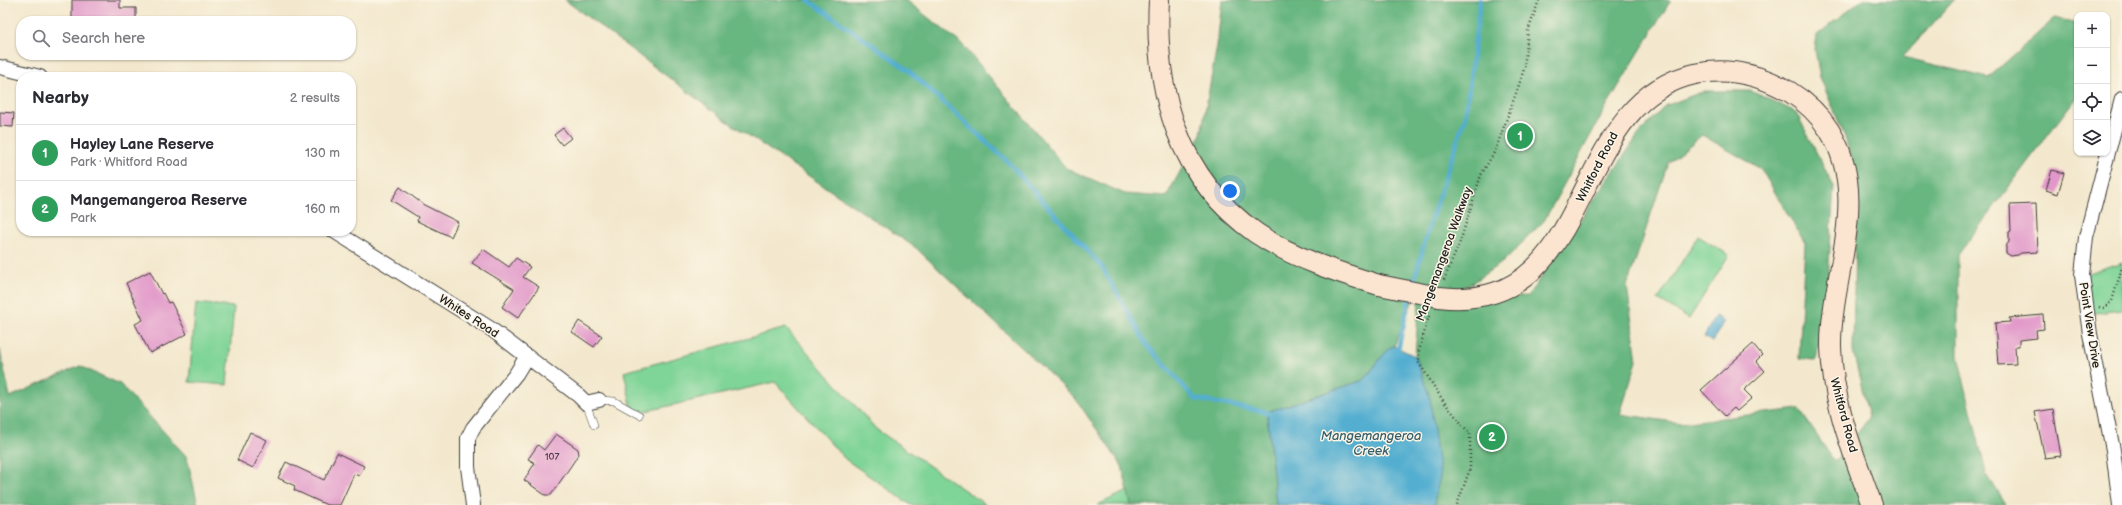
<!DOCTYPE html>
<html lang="en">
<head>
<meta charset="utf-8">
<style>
	:root { --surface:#fff; --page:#f2f2f3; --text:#2b2b33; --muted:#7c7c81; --line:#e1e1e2; --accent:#db2777 }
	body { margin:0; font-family:"Balsamiq Sans",sans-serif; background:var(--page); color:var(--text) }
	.controls { position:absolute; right:12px; top:12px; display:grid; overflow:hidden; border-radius:8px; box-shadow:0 1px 3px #0004 }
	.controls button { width:36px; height:36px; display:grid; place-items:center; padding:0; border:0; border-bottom:1px solid var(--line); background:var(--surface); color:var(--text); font:20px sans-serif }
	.you { position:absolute; left:1230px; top:191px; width:14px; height:14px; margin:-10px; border:3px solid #fff; border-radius:50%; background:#1a73e8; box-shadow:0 0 0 6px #1a73e833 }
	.badge { display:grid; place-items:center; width:26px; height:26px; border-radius:50%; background:var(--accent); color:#fff; font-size:13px; font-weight:700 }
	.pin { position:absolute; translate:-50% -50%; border:2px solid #fff; box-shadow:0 1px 4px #0006 }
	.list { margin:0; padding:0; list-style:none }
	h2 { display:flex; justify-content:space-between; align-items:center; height:52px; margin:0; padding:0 16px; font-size:17px }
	h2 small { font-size:13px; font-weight:400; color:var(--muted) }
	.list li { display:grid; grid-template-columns:26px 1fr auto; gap:12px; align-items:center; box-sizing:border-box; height:56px; padding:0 16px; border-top:1px solid var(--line) }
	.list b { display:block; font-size:15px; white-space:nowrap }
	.list p { margin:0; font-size:13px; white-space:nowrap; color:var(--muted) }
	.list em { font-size:13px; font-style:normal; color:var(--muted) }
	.icon { flex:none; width:22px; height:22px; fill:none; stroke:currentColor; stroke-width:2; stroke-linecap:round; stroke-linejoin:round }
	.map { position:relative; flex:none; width:2122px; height:505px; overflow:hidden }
	.search { position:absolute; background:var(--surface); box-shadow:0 1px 3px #0004; left:16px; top:16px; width:340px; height:44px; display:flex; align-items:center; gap:10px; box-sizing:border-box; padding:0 14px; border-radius:16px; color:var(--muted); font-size:15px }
	.panel { position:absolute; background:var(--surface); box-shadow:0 1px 3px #0004; left:16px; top:72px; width:340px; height:164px; border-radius:16px }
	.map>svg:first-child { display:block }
	.green { fill:#7fd497; stroke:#4e785a }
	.forest { fill:#67b680; stroke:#42694e }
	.water { fill:#52aed0; stroke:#376576 }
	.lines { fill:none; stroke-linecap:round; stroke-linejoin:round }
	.stream { stroke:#52aed0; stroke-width:4.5 }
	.building { fill:#e197c9 }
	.service-casing { stroke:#3c3b37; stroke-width:8 }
	.minor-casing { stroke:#3c3b37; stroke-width:16 }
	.secondary-casing { stroke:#3c3b37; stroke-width:22 }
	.path { stroke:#3c3b37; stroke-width:2.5; stroke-dasharray:1 3; stroke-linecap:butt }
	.service { stroke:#fff; stroke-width:7 }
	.minor { stroke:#fff; stroke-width:14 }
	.secondary { stroke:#fce5d0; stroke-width:20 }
	.secondary-bridge-casing { stroke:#3c3b37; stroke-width:22; stroke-linecap:butt }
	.secondary-bridge { stroke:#fce5d0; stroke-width:20 }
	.labels { text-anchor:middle; stroke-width:3; stroke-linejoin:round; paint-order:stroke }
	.number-label { font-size:10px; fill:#4d3b47 }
	.street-label { font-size:12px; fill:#1c1c1c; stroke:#fcf5e5 }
	.water-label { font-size:13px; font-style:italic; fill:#345e6d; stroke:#fcf5e5 }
</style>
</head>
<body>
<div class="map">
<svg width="2122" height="505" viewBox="0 0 2122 505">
	<rect width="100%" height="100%" fill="#fcf5e5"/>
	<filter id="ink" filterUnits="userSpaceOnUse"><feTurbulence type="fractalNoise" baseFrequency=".025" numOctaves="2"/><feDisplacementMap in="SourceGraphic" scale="8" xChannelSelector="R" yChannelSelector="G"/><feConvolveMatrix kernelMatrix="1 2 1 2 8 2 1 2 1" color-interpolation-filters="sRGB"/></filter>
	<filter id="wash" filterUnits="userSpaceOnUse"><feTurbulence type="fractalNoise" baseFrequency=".012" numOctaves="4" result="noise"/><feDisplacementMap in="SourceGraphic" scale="16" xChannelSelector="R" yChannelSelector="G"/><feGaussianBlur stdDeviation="0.9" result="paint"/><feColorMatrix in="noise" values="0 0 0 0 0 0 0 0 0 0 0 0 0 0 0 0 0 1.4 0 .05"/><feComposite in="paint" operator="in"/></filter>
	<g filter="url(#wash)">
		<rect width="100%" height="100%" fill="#f3e8cd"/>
		<path class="green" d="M 1698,236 L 1729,255 L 1689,319 L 1658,300 Z
			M 2122,262 L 2122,310 L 2087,314 L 2082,275 Z
			M 196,303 L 234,307 L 227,385 L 189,382 Z
			M 786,328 L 876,429 L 986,505 L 911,505 L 845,459 L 775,382 L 633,414 L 624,372 Z
			M 1128,491 L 1131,505 L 1097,505 Z"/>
		<path class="forest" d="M 565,0 L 906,0 L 963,45 L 1066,168 L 1125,194 L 1166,197 L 1201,134 L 1217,46 L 1222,0 L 1671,0 L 1606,107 L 1544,221 L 1504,261 L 1466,287 L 1452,289 L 1420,283 L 1394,346 L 1389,348 L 1364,380 L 1267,412 L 1276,505 L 1131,505 L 1122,466 L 1075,398 L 916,248 L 724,119 Z
			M 1861,0 L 1954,0 L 1903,57 L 1988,78 L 2055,18 L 2077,24 L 2077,96 L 1958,255 L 1958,356 L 1986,473 L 2006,505 L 1435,505 L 1435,496 L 1440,477 L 1415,356 L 1419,300 L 1528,296 L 1639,134 L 1665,106 L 1704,91 L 1751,91 L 1796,112 L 1834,187 L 1826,308 L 1816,360 L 1799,359 L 1805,243 L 1761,169 L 1702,135 L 1668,163 L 1627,286 L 1637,361 L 1620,414 L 1680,423 L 1799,409 L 1835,462 L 1869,418 L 1853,351 L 1856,177 L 1845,137 L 1820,77 L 1815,50 L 1817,35 Z
			M 0,350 L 10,397 L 80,366 L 120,384 L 187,457 L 198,505 L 0,505 Z"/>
		<path class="water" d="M 1715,316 L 1724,321 L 1712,342 L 1704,337 Z
			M 1394,346 L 1415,356 L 1430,398 L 1440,477 L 1435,496 L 1435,505 L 1276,505 L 1267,412 L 1364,380 L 1389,348 Z"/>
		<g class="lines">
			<path class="stream" d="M 808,0 L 907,69 L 1007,161 L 1102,267 L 1146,344 L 1195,399 L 1267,412 L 1272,416
				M 1412,287 L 1431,220 L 1465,118 L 1480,0
				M 1397,354 L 1410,296"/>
		</g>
		<g id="blocks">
			<path class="building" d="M 72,0 L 120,0 L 120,8 L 136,8 L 136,20 L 72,20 Z
				M 0,112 L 14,113 L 13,127 L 0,126 Z
				M 563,128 L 571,138 L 562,145 L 554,135 Z
				M 2052,170 L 2064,173 L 2058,194 L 2046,190 Z
				M 400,187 L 424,205 L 458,222 L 451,237 L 417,221 L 418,217 L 391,200 Z
				M 2036,204 L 2038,252 L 2021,253 L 2018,255 L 2011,256 L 2006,253 L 2006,246 L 2009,242 L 2009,232 L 2011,231 L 2010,205 Z
				M 483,249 L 509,267 L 516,258 L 530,267 L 523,277 L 539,287 L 518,318 L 502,307 L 514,289 L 472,263 Z
				M 150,271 L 162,294 L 163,293 L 168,303 L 171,302 L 187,334 L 150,353 L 135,324 L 143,320 L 126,283 Z
				M 2043,315 L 2044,329 L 2036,330 L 2037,338 L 2019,340 L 2019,346 L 2015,346 L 2016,364 L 1998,365 L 1995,323 L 2010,322 L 2009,318 Z
				M 579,321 L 602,336 L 594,347 L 572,332 Z
				M 1753,344 L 1762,355 L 1756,361 L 1765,371 L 1744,390 L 1752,398 L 1737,411 L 1734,408 L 1725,416 L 1701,390 Z
				M 2053,409 L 2061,456 L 2045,458 L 2035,412 Z
				M 250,432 L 267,440 L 253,468 L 237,460 Z
				M 556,434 L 578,449 L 579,454 L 551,495 L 545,495 L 524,480 L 535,463 L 528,459 L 538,445 L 544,450 Z
				M 337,453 L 364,466 L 359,476 L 354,474 L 340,505 L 327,505 L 294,490 L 295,486 L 278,478 L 286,462 L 324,480 Z"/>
		</g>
	</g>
	<g filter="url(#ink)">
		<use href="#blocks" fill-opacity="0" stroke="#3c3b37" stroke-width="1"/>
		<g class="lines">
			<g class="service-casing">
				<path id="service" d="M 599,400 L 614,401 L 639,415
					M 586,403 L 594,425"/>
			</g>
			<g class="minor-casing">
				<path id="minor" d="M 0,67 L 40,77
					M 334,231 L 491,329 L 579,396 L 586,403 L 599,400
					M 473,505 L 468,467 L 468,438 L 473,428 L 516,374 L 527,356
					M 2120,505 L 2113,450 L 2090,334 L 2082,275 L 2086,237 L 2122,99"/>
			</g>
			<g class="secondary-casing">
				<path id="secondary" d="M 1159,0 C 1154,91 1178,178 1256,233 C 1293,258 1337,272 1379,285
					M 1439,297 C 1599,316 1564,102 1695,74 C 1728,67 1761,75 1790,92 C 1806,102 1819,114 1829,130 C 1872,197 1830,275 1831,347 C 1832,402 1854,455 1872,505"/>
			</g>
			<path class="path" d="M 1444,280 L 1460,242 L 1481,175 L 1495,151 L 1518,88 L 1524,69 L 1528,31 L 1539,0
				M 2099,307 L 2104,308 L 2112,301 L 2122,268
				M 1430,312 L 1419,351 L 1419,363 L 1444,402 L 1470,434 L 1470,469 L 1457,505"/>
			<use href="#service" class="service"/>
			<use href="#minor" class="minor"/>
			<use href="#secondary" class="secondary"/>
			<g class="secondary-bridge-casing">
				<path id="secondary-bridge" d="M 1379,285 L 1439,297"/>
			</g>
			<use href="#secondary-bridge" class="secondary-bridge"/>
		</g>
	</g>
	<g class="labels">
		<g class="number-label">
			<text x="552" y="460">107</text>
		</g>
		<g class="street-label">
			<text transform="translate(1597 167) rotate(-63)" y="4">Whitford Road</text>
			<text transform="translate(1444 254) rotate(-70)" y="4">Mangemangeroa Walkway</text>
			<text transform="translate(469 316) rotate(33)" y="4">Whites Road</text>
			<text transform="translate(2090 325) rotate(81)" y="4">Point View Drive</text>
			<text transform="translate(1844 415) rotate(75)" y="4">Whitford Road</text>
		</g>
		<g class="water-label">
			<text x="1371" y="440">Mangemangeroa<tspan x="1371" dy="15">Creek</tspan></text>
		</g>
	</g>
</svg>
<div class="controls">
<button>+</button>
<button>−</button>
<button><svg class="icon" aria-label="locate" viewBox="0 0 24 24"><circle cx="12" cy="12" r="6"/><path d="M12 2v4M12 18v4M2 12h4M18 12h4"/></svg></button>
<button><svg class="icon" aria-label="layers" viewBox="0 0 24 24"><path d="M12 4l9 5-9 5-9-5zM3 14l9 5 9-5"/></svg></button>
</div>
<div class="you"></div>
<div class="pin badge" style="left:1520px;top:136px;background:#2e9e5b">1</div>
<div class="pin badge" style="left:1492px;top:437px;background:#2e9e5b">2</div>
<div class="search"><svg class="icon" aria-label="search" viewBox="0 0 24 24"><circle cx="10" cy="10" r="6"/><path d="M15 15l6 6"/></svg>Search here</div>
<section class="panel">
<h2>Nearby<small>2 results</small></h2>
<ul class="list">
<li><span class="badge" style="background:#2e9e5b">1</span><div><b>Hayley Lane Reserve</b><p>Park · Whitford Road</p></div><em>130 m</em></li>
<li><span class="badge" style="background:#2e9e5b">2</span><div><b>Mangemangeroa Reserve</b><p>Park</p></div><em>160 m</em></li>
</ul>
</section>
</div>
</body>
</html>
